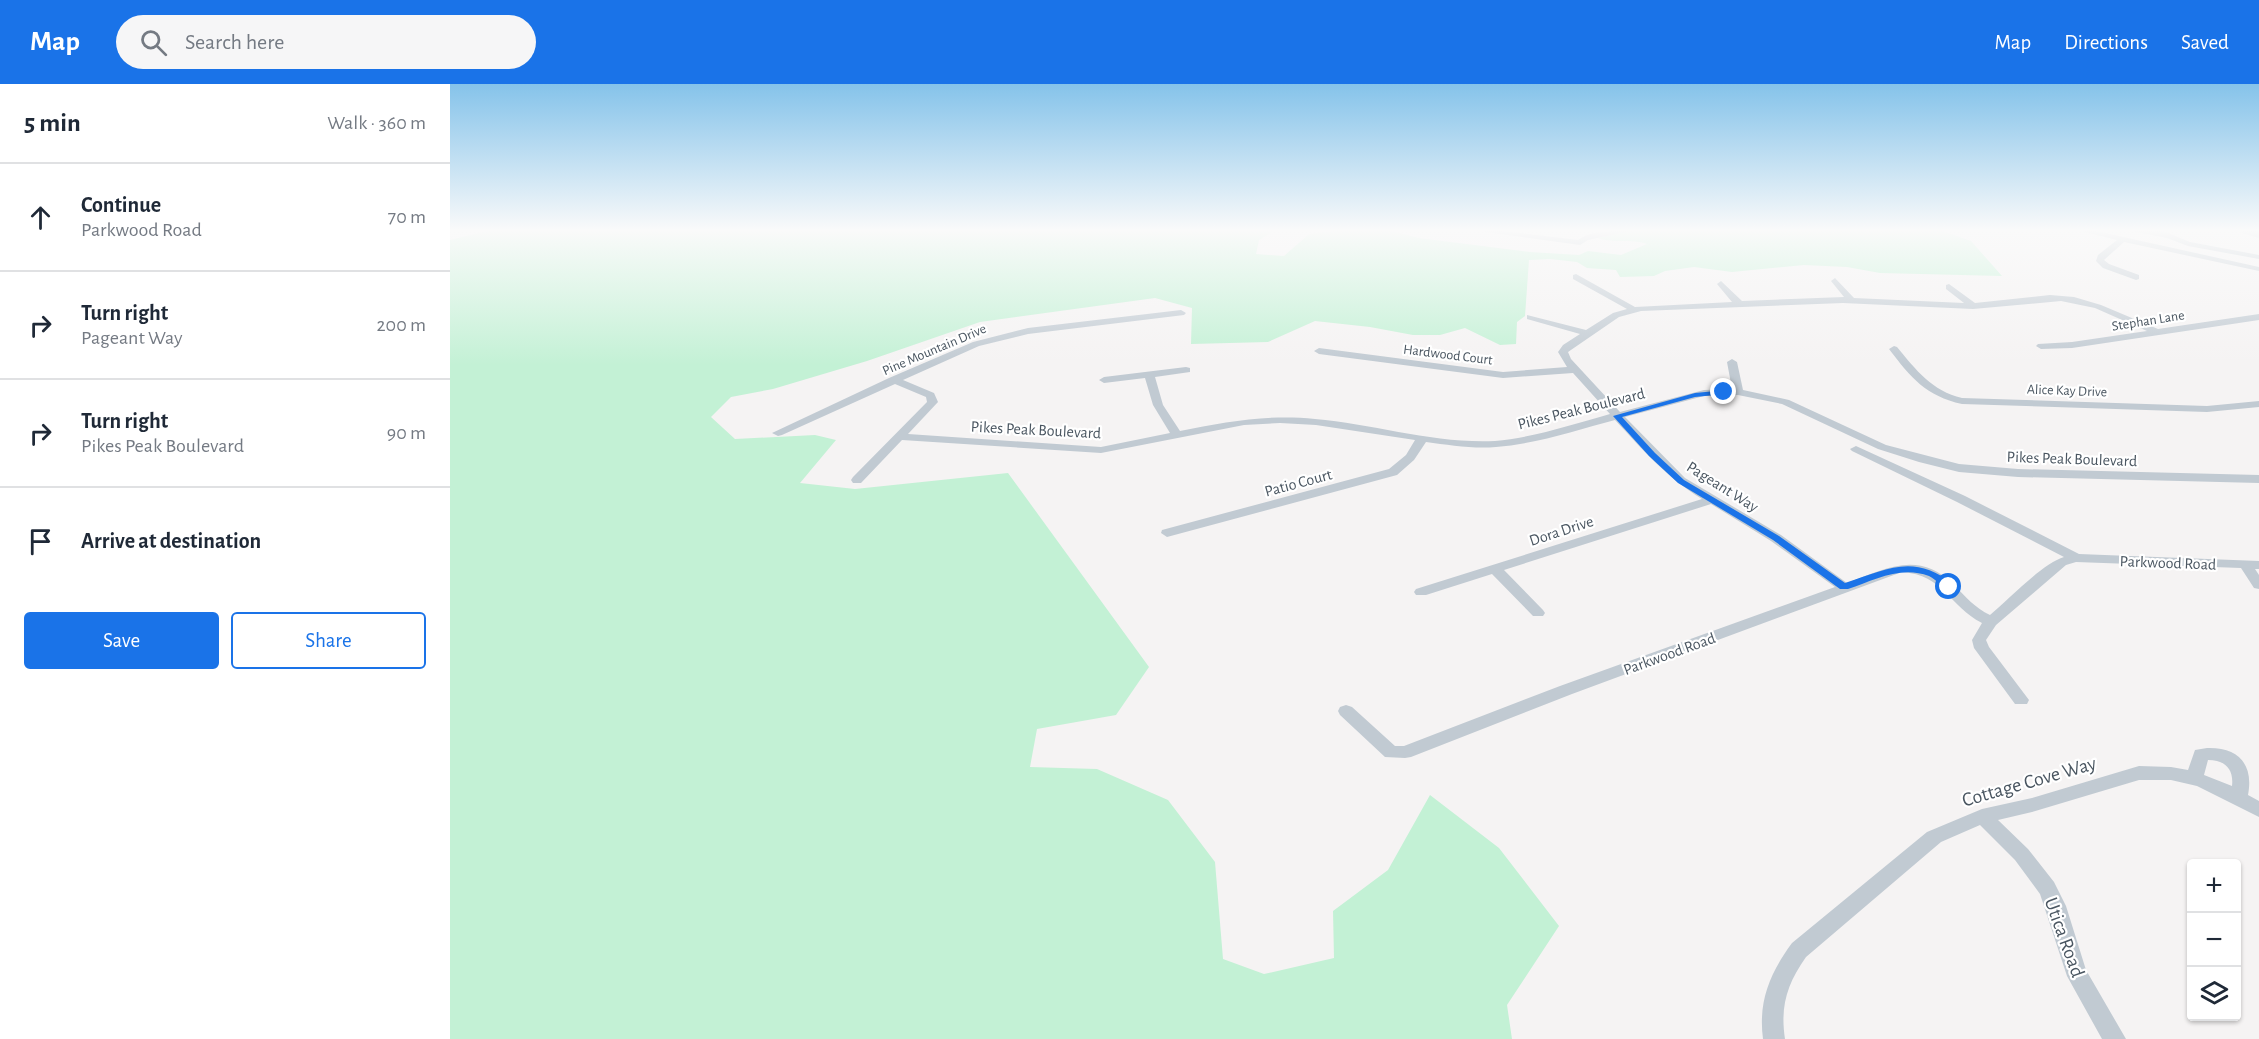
<!DOCTYPE html>
<html lang="en">
<head>
<meta charset="utf-8">
<style>
	:root { --surface:#fff; --page:#f6f6f7; --text:#1f2937; --muted:#747a83; --line:#e0e1e3; --accent:#1a73e8 }
	body { margin:0; font-family:"Alegreya Sans",sans-serif; background:var(--page); color:var(--text) }
	.controls { position:absolute; right:18px; bottom:18px; display:grid; overflow:hidden; border-radius:6px; box-shadow:0 2px 4px #0004 }
	.controls button { width:54px; height:54px; display:grid; place-items:center; padding:0; border:0; border-bottom:2px solid var(--line); background:var(--surface); color:var(--text); font:30px sans-serif }
	.stop { position:absolute; width:18px; height:18px; margin:-14px; border:4px solid #1a73e8; border-radius:50%; background:#fff }
	.stop.end { background:#1a73e8; border-color:#fff; box-shadow:0 2px 6px #0008 }
	.list { margin:0; padding:0; list-style:none }
	h2 { display:flex; justify-content:space-between; align-items:center; height:78px; margin:0; padding:0 24px; font-size:26px }
	h2 small { font-size:20px; font-weight:400; color:var(--muted) }
	.list li { display:grid; grid-template-columns:39px 1fr auto; gap:18px; align-items:center; box-sizing:border-box; height:108px; padding:0 24px; border-top:2px solid var(--line) }
	.list b { display:block; font-size:22px; white-space:nowrap }
	.list p { margin:0; font-size:20px; white-space:nowrap; color:var(--muted) }
	.list em { font-size:20px; font-style:normal; color:var(--muted) }
	.actions { display:flex; gap:12px; padding:18px 24px }
	.actions a { flex:1; padding:14px 0; border:2px solid var(--accent); border-radius:6px; text-align:center; font-size:21px; color:var(--accent) }
	.actions .main { background:var(--accent); color:#fff }
	.icon { flex:none; width:33px; height:33px; fill:none; stroke:currentColor; stroke-width:2; stroke-linecap:round; stroke-linejoin:round }
	.map { position:relative; flex:none; width:1809px; height:955px; overflow:hidden }
	header { display:flex; align-items:center; gap:36px; box-sizing:border-box; height:84px; padding:0 30px; background:var(--accent); color:#fff }
	header strong { font-size:28px }
	nav { display:flex; gap:33px; margin-inline-start:auto; font-size:21px }
	.search { width:420px; height:54px; background:var(--page); display:flex; align-items:center; gap:15px; box-sizing:border-box; padding:0 21px; border-radius:33px; color:var(--muted); font-size:22px }
	main { display:flex }
	aside { flex:1; background:var(--surface) }
	.map>svg:first-child { display:block }
	.green { fill:#c3f1d5 }
	.lines { fill:none; stroke-linecap:round; stroke-linejoin:round }
	.street { fill:#c1cad2; fill-rule:evenodd }
	.secondary { fill:#c1cbd6; fill-rule:evenodd }
	.route { fill:#1a73e8 }
	.labels { text-anchor:middle; stroke-width:4.5; stroke-linejoin:round; paint-order:stroke }
	.far-street-label { font-size:14px; fill:#4a5661; stroke:#fff }
	.street-label { font-size:16px; fill:#4a5661; stroke:#fff }
	.near-street-label { font-size:20px; fill:#4a5661; stroke:#fff }
</style>
</head>
<body>
<header>
<strong>Map</strong>
<div class="search"><svg class="icon" aria-label="search" viewBox="0 0 24 24"><circle cx="10" cy="10" r="6"/><path d="M15 15l6 6"/></svg>Search here</div>
<nav><a>Map</a><a>Directions</a><a>Saved</a></nav>
</header>
<main>
<aside>
<h2>5 min<small>Walk · 360 m</small></h2>
<ul class="list">
<li><svg class="icon" aria-label="ahead" viewBox="0 0 24 24"><path d="M12 20V5M6 11l6-6 6 6"/></svg><div><b>Continue</b><p>Parkwood Road</p></div><em>70 m</em></li>
<li><svg class="icon" aria-label="right" viewBox="0 0 24 24"><path d="M7 20v-9h11M14 6l5 5-5 5"/></svg><div><b>Turn right</b><p>Pageant Way</p></div><em>200 m</em></li>
<li><svg class="icon" aria-label="right" viewBox="0 0 24 24"><path d="M7 20v-9h11M14 6l5 5-5 5"/></svg><div><b>Turn right</b><p>Pikes Peak Boulevard</p></div><em>90 m</em></li>
<li><svg class="icon" aria-label="arrive" viewBox="0 0 24 24"><path d="M6 21V4h12l-3 4 3 4H6"/></svg><div><b>Arrive at destination</b></div></li>
</ul>
<div class="actions"><a class="main">Save</a><a>Share</a></div>
</aside>
<div class="map">
<svg width="1809" height="955" viewBox="0 0 1809 955">
	<rect width="100%" height="100%" fill="#f5f3f3"/>
	<path class="green" d="M 37,147 L 824,147 L 809,156 L 806,170 L 834,172 L 859,150 L 883,147 L 942,147 L 969,154 L 1080,168 L 1129,171 L 1138,167 L 1171,171 L 1197,160 C 1181,154 1163,160 1148,154 L 1178,147 L 1493,147 L 1521,157 L 1552,192 L 1430,189 L 1397,183 L 1354,181 L 1282,188 L 1244,183 L 1215,187 L 1204,192 L 1170,193 L 1166,186 L 1137,184 L 1127,178 L 1100,175 L 1079,176 L 1075,232 L 1067,238 L 1066,260 L 1050,261 L 1015,244 L 990,251 L 963,251 L 920,243 L 865,237 L 818,258 L 741,260 L 742,224 L 705,214 L 530,238 L 417,277 L 323,305 L 281,313 L 261,333 L 285,355 L 365,351 L 386,356 L 350,399 L 405,405 L 558,389 L 699,583 L 666,631 L 587,645 L 580,683 L 647,685 L 718,716 L 765,778 L 773,875 L 814,890 L 884,874 L 883,827 L 938,786 L 980,711 L 1049,764 L 1109,842 L 1057,921 L 1062,955 L 0,955 L 0,156 Z"/>
	<g class="lines">
		<path class="street" d="M 1029,147 L 1052,147 L 1128,156 C 1141,146 1164,147 1180,147 L 1138,156 L 1130,161 Z
			M 1631,147 L 1646,147 L 1809,183 L 1809,187 L 1674,158 L 1654,176 L 1659,180 L 1689,191 L 1689,195 L 1686,196 L 1653,184 L 1646,177 L 1648,171 L 1667,156 Z
			M 1682,147 L 1713,147 L 1740,158 L 1809,171 L 1809,175 L 1738,162 L 1717,154 Z
			M 1126,190 L 1185,223 L 1282,218 L 1267,200 L 1271,197 L 1292,217 L 1394,213 L 1381,197 L 1385,194 L 1404,214 L 1514,219 L 1496,205 L 1496,201 L 1499,200 L 1525,219 L 1600,211 L 1624,213 L 1651,221 L 1708,245 L 1809,230 L 1809,236 L 1622,264 L 1591,265 L 1586,262 L 1588,260 L 1622,258 L 1697,247 L 1645,224 L 1611,217 L 1523,225 L 1393,219 L 1191,227 L 1169,233 L 1118,268 L 1121,275 L 1170,328 L 1254,306 L 1282,305 L 1277,278 L 1282,275 L 1287,278 L 1293,306 L 1339,316 L 1436,361 L 1509,380 L 1568,385 L 1809,391 L 1809,399 L 1568,393 L 1509,388 L 1469,378 L 1428,365 L 1332,320 L 1288,311 L 1254,312 L 1175,333 L 1235,394 L 1331,451 L 1397,499 C 1437,484 1469,466 1504,501 C 1516,513 1525,524 1540,531 C 1558,516 1593,479 1614,473 L 1507,418 L 1402,367 L 1400,365 L 1406,362 L 1515,412 L 1629,470 L 1809,477 L 1809,485 L 1805,485 L 1809,491 L 1809,505 L 1804,504 L 1791,484 L 1626,478 L 1616,481 L 1546,541 L 1536,556 L 1539,563 L 1579,616 L 1577,620 L 1565,620 L 1524,564 L 1522,556 L 1532,539 C 1499,522 1494,491 1452,488 L 1122,610 L 961,673 L 955,674 L 935,673 L 890,631 L 888,627 L 890,623 L 896,621 L 902,623 L 945,662 L 954,662 L 1110,602 L 1385,503 L 1321,457 L 1261,420 L 1054,486 L 1093,526 L 1095,529 L 1093,532 L 1083,532 L 1042,490 L 976,511 L 966,511 L 964,508 L 966,505 L 1252,415 C 1215,392 1194,367 1165,336 C 1127,346 1086,360 1046,363 C 1023,365 999,361 976,358 L 964,376 L 947,391 L 717,453 L 711,449 L 712,446 L 939,385 L 956,371 L 965,356 L 866,341 L 830,339 L 794,341 L 651,369 L 452,356 L 411,399 L 403,399 L 401,396 L 403,393 L 477,318 L 476,313 L 445,300 L 332,351 L 328,352 L 322,349 L 439,294 L 523,258 L 578,244 L 731,226 L 736,229 L 734,231 L 578,250 L 529,262 L 453,296 L 484,309 L 488,318 L 458,350 L 651,363 L 720,349 L 703,321 L 695,294 L 654,299 L 649,296 L 654,293 L 736,283 L 740,284 L 740,288 L 705,293 L 713,321 L 730,347 C 775,338 818,330 865,335 C 924,340 985,360 1045,357 C 1082,354 1124,340 1160,330 L 1123,289 L 1053,294 L 869,270 L 864,267 L 869,264 L 1053,288 L 1117,283 L 1108,268 L 1113,261 L 1130,250 L 1077,235 L 1077,231 L 1136,246 L 1163,229 L 1177,225 L 1123,195 L 1123,191 Z
			M 1444,262 L 1447,263 C 1466,286 1482,307 1512,314 L 1757,322 L 1809,317 L 1809,323 L 1757,328 L 1512,320 C 1476,312 1461,294 1439,265 Z
			M 1757,664 C 1788,663 1804,680 1798,711 L 1809,717 L 1809,733 L 1747,702 L 1721,696 L 1689,696 L 1582,728 L 1548,736 L 1578,765 L 1604,798 L 1616,822 L 1636,886 L 1676,955 L 1652,955 L 1617,892 L 1590,810 L 1565,776 L 1530,741 L 1491,758 L 1356,873 C 1337,900 1330,922 1335,955 L 1313,955 C 1308,917 1320,889 1342,859 L 1477,748 L 1532,725 L 1582,714 L 1689,682 L 1721,683 L 1738,686 L 1745,666 ZM 1758,676 C 1775,676 1784,685 1782,702 L 1754,691 Z"/>
		<path class="secondary" d="M 1791,147 L 1809,147 L 1809,154 L 1792,149 Z"/>
	</g>
	<linearGradient id="sky" x2="0" y2="1"><stop stop-color="#85c3ea"/><stop offset="0.52" stop-color="#fafafa"/><stop offset="1" stop-color="#fafafa" stop-opacity="0"/></linearGradient>
	<rect width="1809" height="281" fill="url(#sky)"/>
	<path class="route" d="M 1276,306 L 1276,310 L 1245,313 L 1172,333 L 1205,369 L 1234,396 L 1329,452 L 1395,499 C 1437,485 1464,469 1503,500 L 1503,505 C 1492,506 1488,496 1479,492 C 1451,481 1424,496 1398,505 L 1390,505 L 1323,456 L 1228,399 L 1199,372 L 1163,332 L 1245,309 Z"/>
	<g class="labels">
		<g class="far-street-label">
			<text transform="translate(1698 236) rotate(-9)" y="5">Stephan Lane</text>
			<text transform="translate(484 265) rotate(-23)" y="5">Pine Mountain Drive</text>
			<text transform="translate(998 270) rotate(7)" y="5">Hardwood Court</text>
			<text transform="translate(1617 306) rotate(2)" y="5">Alice Kay Drive</text>
		</g>
		<g class="street-label">
			<text transform="translate(1131 324) rotate(-14)" y="6">Pikes Peak Boulevard</text>
			<text transform="translate(586 345) rotate(3)" y="6">Pikes Peak Boulevard</text>
			<text transform="translate(1622 374) rotate(2)" y="6">Pikes Peak Boulevard</text>
			<text transform="translate(848 398) rotate(-15)" y="6">Patio Court</text>
			<text transform="translate(1273 402) rotate(32)" y="6">Pageant Way</text>
			<text transform="translate(1111 446) rotate(-18)" y="6">Dora Drive</text>
			<text transform="translate(1718 478) rotate(2)" y="6">Parkwood Road</text>
			<text transform="translate(1219 569) rotate(-20)" y="6">Parkwood Road</text>
		</g>
		<g class="near-street-label">
			<text transform="translate(1579 697) rotate(-16)" y="7">Cottage Cove Way</text>
			<text transform="translate(1615 853) rotate(70)" y="7">Utica Road</text>
		</g>
	</g>
</svg>
<div class="controls">
<button>+</button>
<button>−</button>
<button><svg class="icon" aria-label="layers" viewBox="0 0 24 24"><path d="M12 4l9 5-9 5-9-5zM3 14l9 5 9-5"/></svg></button>
</div>
<div class="stop" style="left:1499px;top:503px"></div>
<div class="stop end" style="left:1274px;top:308px"></div>
</div>
</main>
</body>
</html>
